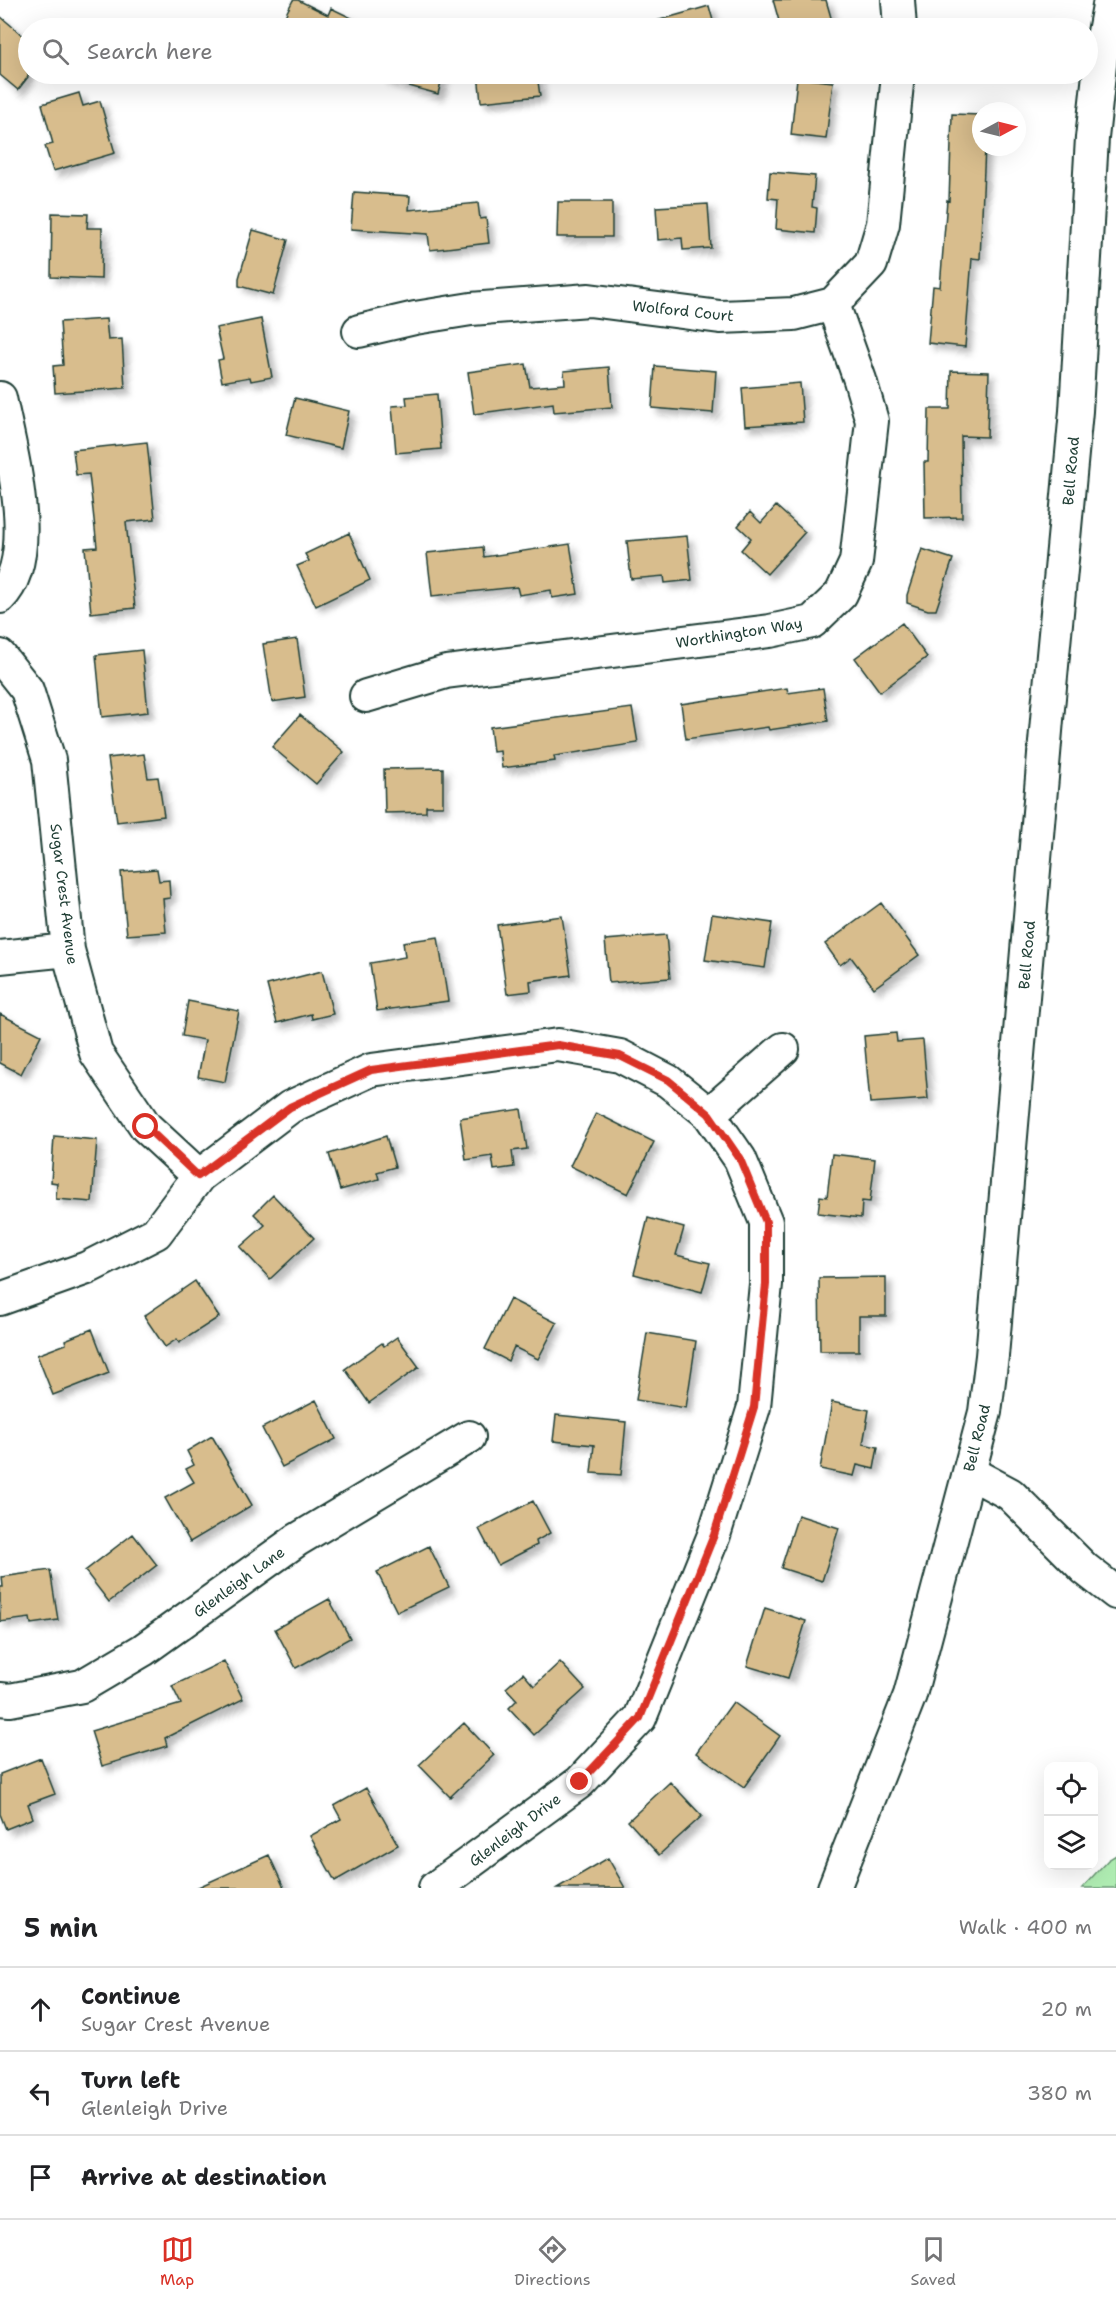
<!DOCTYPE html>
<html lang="en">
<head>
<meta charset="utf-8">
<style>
	:root { --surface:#fff; --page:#f2f2f2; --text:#202124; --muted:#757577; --line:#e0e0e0; --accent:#d93025 }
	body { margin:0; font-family:"Shantell Sans",sans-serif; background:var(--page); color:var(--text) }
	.controls { position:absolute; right:18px; bottom:18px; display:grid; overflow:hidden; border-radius:12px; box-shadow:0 6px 24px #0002 }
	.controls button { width:54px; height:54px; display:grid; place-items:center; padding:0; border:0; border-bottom:2px solid var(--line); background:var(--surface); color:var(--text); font:30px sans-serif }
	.compass { position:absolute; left:972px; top:102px; width:54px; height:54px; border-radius:50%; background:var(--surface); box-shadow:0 6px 24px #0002; rotate:83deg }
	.stop { position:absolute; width:18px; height:18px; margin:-14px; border:4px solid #d93025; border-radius:50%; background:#fff }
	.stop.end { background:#d93025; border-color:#fff; box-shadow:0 2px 6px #0008 }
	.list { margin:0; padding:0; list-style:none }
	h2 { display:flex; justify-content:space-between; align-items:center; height:78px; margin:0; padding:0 24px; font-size:26px }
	h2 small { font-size:20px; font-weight:400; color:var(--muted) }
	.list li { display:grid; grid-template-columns:39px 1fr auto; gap:18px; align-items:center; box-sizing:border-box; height:84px; padding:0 24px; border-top:2px solid var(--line) }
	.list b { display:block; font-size:22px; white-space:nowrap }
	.list p { margin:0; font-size:20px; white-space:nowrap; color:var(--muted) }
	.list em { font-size:20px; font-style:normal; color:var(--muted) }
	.icon { flex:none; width:33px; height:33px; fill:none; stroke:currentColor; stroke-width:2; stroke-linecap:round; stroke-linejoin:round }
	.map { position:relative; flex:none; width:1116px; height:1888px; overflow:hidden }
	.search { position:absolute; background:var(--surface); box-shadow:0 6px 24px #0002; left:18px; right:18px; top:18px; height:66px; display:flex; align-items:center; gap:15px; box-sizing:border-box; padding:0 21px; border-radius:33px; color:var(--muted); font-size:22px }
	.sheet { height:330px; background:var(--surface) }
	nav { display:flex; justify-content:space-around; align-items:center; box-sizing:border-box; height:84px; border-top:2px solid var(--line); background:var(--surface); font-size:16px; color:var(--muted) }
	nav a { display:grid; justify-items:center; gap:3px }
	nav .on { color:var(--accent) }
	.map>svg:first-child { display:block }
	.green { fill:#afecb2; stroke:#679473; stroke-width:1.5 }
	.building { fill:#d8bd8d; stroke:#1f3d34; stroke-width:1.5; filter:url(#shadow) }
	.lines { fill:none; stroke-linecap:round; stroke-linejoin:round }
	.minor-casing { stroke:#1f3d34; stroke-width:36 }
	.minor { stroke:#fff; stroke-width:32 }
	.route { stroke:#d93025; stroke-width:8 }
	.labels { text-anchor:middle; stroke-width:6; stroke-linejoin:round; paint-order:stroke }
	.street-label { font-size:15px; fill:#1f3d34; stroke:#fff }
</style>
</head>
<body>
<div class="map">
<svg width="1116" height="1888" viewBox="0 0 1116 1888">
	<defs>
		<filter id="shadow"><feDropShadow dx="5.5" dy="5.5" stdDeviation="3" flood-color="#0004"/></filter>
	</defs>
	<rect width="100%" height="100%" fill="#fff"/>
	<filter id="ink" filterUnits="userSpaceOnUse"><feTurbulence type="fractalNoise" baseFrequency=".0167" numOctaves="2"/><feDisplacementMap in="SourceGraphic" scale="12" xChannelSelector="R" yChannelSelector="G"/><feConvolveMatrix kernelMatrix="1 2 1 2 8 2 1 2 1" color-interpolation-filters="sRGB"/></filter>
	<g filter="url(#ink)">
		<path class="green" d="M 1116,1855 L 1116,1888 L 1082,1888 L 1108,1860 Z"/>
		<path class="building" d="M 293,0 L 298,0 L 328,15 L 331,8 L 372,28 L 279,28 Z
			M 773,0 L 826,0 L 834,28 L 781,28 Z
			M 709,6 L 715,28 L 650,28 L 649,23 Z
			M 0,16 L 28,40 L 28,77 L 18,90 L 0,75 Z
			M 385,74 L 443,74 L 438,94 L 384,79 Z
			M 478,74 L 537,74 L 540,96 L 481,102 Z
			M 797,78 L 833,82 L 826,139 L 791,135 Z
			M 79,93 L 83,106 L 100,101 L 115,153 L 53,171 L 45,146 L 53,144 L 42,104 Z
			M 952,114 L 981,115 L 981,147 L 985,147 L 980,259 L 972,258 L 965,347 L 928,343 L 933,286 L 940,287 L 947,200 L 949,201 Z
			M 770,172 L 815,176 L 812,207 L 817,208 L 815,233 L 776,229 L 778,199 L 768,198 Z
			M 354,192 L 410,196 L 409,210 L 478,203 L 480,219 L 486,218 L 489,243 L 430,250 L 428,234 L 351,229 Z
			M 558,202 L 612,202 L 612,237 L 557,237 Z
			M 708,204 L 711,248 L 683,250 L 682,238 L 658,240 L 656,207 Z
			M 52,213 L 88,214 L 87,228 L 102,228 L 101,279 L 51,277 Z
			M 253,230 L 288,240 L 273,295 L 239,286 L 239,278 Z
			M 106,319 L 108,340 L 122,339 L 125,388 L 55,393 L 53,366 L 63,365 L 60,322 Z
			M 261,319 L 272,377 L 251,381 L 250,377 L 222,382 L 218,360 L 223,359 L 216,328 Z
			M 526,364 L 530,387 L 565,384 L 564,371 L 609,367 L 612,407 L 554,412 L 553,403 L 474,414 L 468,372 Z
			M 655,366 L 716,371 L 713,413 L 652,408 Z
			M 951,371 L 989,372 L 987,437 L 961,436 L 962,517 L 925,518 L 924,462 L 928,462 L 929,409 L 950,409 Z
			M 800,383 L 803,422 L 745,426 L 742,388 Z
			M 437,394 L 441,449 L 396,453 L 392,406 L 407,405 L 406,397 Z
			M 295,398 L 349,411 L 341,448 L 286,435 Z
			M 147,442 L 155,519 L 126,522 L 135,608 L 91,613 L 85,548 L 97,547 L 89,474 L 76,475 L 73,450 Z
			M 776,506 L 805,532 L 767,574 L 741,550 L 751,538 L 738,526 L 750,512 L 761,523 Z
			M 349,533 L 370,580 L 316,606 L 297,566 L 309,561 L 305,554 Z
			M 687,536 L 692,580 L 665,583 L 664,576 L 631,579 L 627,541 Z
			M 570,544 L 578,594 L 552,598 L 551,590 L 519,595 L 517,587 L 432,596 L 427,553 L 483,547 L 484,557 Z
			M 922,549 L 953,559 L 936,610 L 928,610 L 907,603 L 907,595 Z
			M 902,623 L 927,657 L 880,692 L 855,658 Z
			M 297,639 L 305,697 L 272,702 L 263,644 Z
			M 142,650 L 148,712 L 102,717 L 96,655 Z
			M 787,688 L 788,693 L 823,688 L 828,721 L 769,730 L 768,727 L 686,739 L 681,704 Z
			M 632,708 L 638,743 L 554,756 L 555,761 L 502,768 L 500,751 L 493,752 L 490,727 Z
			M 300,715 L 344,752 L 316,784 L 272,747 Z
			M 144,754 L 148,778 L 158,777 L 164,816 L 117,822 L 108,758 Z
			M 443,768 L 443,806 L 426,806 L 426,812 L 385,813 L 384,769 Z
			M 157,869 L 159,881 L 169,880 L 170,898 L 163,899 L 166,932 L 127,935 L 121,872 Z
			M 881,903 L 919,955 L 874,988 L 851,957 L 840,965 L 825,944 Z
			M 712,914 L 772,923 L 765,968 L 705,960 Z
			M 562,916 L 571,975 L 530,981 L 531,991 L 507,994 L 497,925 Z
			M 666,935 L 670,978 L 609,983 L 605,940 Z
			M 438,937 L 448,1001 L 377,1011 L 370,963 L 405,957 L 403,942 Z
			M 322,971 L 333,1014 L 312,1019 L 311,1014 L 277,1023 L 267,985 Z
			M 188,1001 L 239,1011 L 225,1082 L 198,1077 L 205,1040 L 182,1036 Z
			M 0,1014 L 41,1035 L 21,1074 L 0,1063 Z
			M 896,1033 L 897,1042 L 923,1040 L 928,1099 L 870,1103 L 864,1036 Z
			M 521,1109 L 527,1149 L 512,1151 L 514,1167 L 494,1170 L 492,1156 L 466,1160 L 460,1118 Z
			M 596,1113 L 654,1142 L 628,1194 L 570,1166 Z
			M 54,1136 L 97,1140 L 92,1202 L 56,1199 L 57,1183 L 51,1182 Z
			M 386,1136 L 395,1167 L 377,1172 L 379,1179 L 340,1190 L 329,1154 Z
			M 832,1154 L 875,1159 L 870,1202 L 862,1201 L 861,1218 L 818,1213 L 820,1196 L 827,1197 Z
			M 273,1195 L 314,1238 L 270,1279 L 240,1247 L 265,1225 L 254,1214 Z
			M 648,1218 L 684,1228 L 676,1255 L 710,1263 L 702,1292 L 634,1274 Z
			M 886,1277 L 886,1316 L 859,1316 L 859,1351 L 820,1351 L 819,1278 Z
			M 195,1281 L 219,1317 L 179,1343 L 177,1339 L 165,1347 L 144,1316 Z
			M 510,1299 L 557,1323 L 538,1359 L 514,1347 L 508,1361 L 485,1349 Z
			M 92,1329 L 109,1373 L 53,1395 L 37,1355 L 66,1344 L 65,1340 Z
			M 647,1333 L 696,1341 L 686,1408 L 636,1400 Z
			M 397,1337 L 419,1367 L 369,1403 L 345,1369 L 382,1343 L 384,1346 Z
			M 316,1400 L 336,1439 L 282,1467 L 262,1428 Z
			M 832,1402 L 869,1410 L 863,1444 L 878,1447 L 874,1469 L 857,1465 L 854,1476 L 820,1469 Z
			M 556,1415 L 626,1422 L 621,1475 L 591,1473 L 594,1445 L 553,1441 Z
			M 212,1436 L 252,1505 L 190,1542 L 165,1498 L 194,1482 L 186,1469 L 194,1465 L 187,1451 Z
			M 533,1501 L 550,1533 L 536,1541 L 537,1545 L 498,1565 L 479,1529 Z
			M 798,1515 L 839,1528 L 822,1581 L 781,1568 Z
			M 133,1534 L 157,1565 L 109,1602 L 85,1571 Z
			M 429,1546 L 449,1587 L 397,1612 L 377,1572 Z
			M 50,1570 L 58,1620 L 31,1624 L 30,1618 L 0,1622 L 0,1587 L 3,1587 L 2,1577 Z
			M 329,1599 L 350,1638 L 296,1668 L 275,1629 Z
			M 765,1608 L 806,1621 L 788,1678 L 747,1666 Z
			M 224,1661 L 243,1699 L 165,1738 L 167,1746 L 102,1766 L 91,1731 L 181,1704 L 172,1686 Z
			M 560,1662 L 585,1689 L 534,1735 L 509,1708 L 517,1700 L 506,1688 L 523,1673 L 534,1686 Z
			M 733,1702 L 780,1736 L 744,1787 L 696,1753 Z
			M 464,1723 L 494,1755 L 450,1797 L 419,1765 Z
			M 41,1758 L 55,1794 L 28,1804 L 33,1818 L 6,1829 L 0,1814 L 0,1774 Z
			M 670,1782 L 702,1816 L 659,1855 L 628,1821 Z
			M 366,1788 L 398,1845 L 335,1881 L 310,1836 L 341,1819 L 334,1806 Z
			M 269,1855 L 284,1888 L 196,1888 Z
			M 608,1858 L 625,1888 L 557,1888 Z"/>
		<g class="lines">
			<g class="minor-casing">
				<path id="minor" d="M 898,0 L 900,28
					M 359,331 L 415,318 L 471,309 L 589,300 L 720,317 L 794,314 L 833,304 L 871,264 L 883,224 L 898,74
					M 0,398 C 10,449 41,557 0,597
					M 0,656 L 27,690 L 49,760 L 68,950 L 96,1053 L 146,1127 L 199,1176
					M 366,696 L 446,672 L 770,631 L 812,622 L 841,594 L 856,562 L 872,421 L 860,380 L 833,304
					M 0,957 L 68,950
					M 709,1114 L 783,1049
					M 0,1299 L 87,1268 L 156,1233 L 199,1176 L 290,1107 L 371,1070 L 558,1045 L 620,1056 L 668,1081 L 709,1114 L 740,1159 L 766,1222 L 766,1284 L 754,1407 L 714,1535 L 640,1718 L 580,1782 L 435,1888
					M 969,1472 L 1010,1494 L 1085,1569 L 1116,1593
					M 0,1699 L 10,1700 L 82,1686 L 143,1650 L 297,1540 L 469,1437
					M 834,1888 L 910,1695 L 985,1412 L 992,1356 L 1048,708 L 1076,411 L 1092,138 L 1103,38 L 1110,0"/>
			</g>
			<use href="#minor" class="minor"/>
		</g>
	</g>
	<g class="lines" filter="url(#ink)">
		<path class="route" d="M 146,1127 L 198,1176 L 290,1107 L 371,1070 L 558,1045 L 620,1056 L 668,1080 L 709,1114 L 740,1159 L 766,1222 L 766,1284 L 754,1407 L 714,1535 L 640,1718 L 580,1782"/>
	</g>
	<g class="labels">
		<g class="street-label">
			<text transform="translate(683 311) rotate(6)" y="5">Wolford Court</text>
			<text transform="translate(1071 471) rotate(-85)" y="5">Bell Road</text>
			<text transform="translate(739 633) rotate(-9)" y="5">Worthington Way</text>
			<text transform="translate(64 894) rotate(83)" y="5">Sugar Crest Avenue</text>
			<text transform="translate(1027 955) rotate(-85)" y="5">Bell Road</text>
			<text transform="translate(977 1438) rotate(-76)" y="5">Bell Road</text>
			<text transform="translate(239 1582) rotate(-36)" y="5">Glenleigh Lane</text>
			<text transform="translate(515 1830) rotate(-37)" y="5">Glenleigh Drive</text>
		</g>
	</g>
</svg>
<div class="controls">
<button><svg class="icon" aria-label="locate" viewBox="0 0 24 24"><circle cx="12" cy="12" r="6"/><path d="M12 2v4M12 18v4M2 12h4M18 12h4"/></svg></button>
<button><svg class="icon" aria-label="layers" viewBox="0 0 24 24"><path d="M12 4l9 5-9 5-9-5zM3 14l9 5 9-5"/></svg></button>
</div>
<svg class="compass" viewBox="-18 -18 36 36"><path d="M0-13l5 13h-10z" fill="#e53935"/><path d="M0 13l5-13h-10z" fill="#757577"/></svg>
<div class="stop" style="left:146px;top:1127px"></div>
<div class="stop end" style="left:580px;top:1782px"></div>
<div class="search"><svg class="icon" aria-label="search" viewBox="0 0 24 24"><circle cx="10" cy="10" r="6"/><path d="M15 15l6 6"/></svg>Search here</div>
</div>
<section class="sheet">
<h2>5 min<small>Walk · 400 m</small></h2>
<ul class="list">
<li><svg class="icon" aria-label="ahead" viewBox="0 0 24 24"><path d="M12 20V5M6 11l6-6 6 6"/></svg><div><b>Continue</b><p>Sugar Crest Avenue</p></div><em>20 m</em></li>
<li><svg class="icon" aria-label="left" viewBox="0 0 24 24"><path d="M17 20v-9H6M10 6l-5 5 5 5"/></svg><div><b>Turn left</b><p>Glenleigh Drive</p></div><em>380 m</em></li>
<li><svg class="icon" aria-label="arrive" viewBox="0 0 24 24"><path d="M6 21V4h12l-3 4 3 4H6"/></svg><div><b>Arrive at destination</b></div></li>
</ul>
</section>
<nav>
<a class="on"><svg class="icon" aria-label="map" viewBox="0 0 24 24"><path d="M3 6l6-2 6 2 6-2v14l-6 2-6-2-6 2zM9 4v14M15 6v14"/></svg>Map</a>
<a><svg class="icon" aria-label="directions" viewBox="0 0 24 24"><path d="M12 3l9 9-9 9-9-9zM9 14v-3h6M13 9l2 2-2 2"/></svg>Directions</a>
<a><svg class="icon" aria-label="saved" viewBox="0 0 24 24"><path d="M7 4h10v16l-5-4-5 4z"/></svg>Saved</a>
</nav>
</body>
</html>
